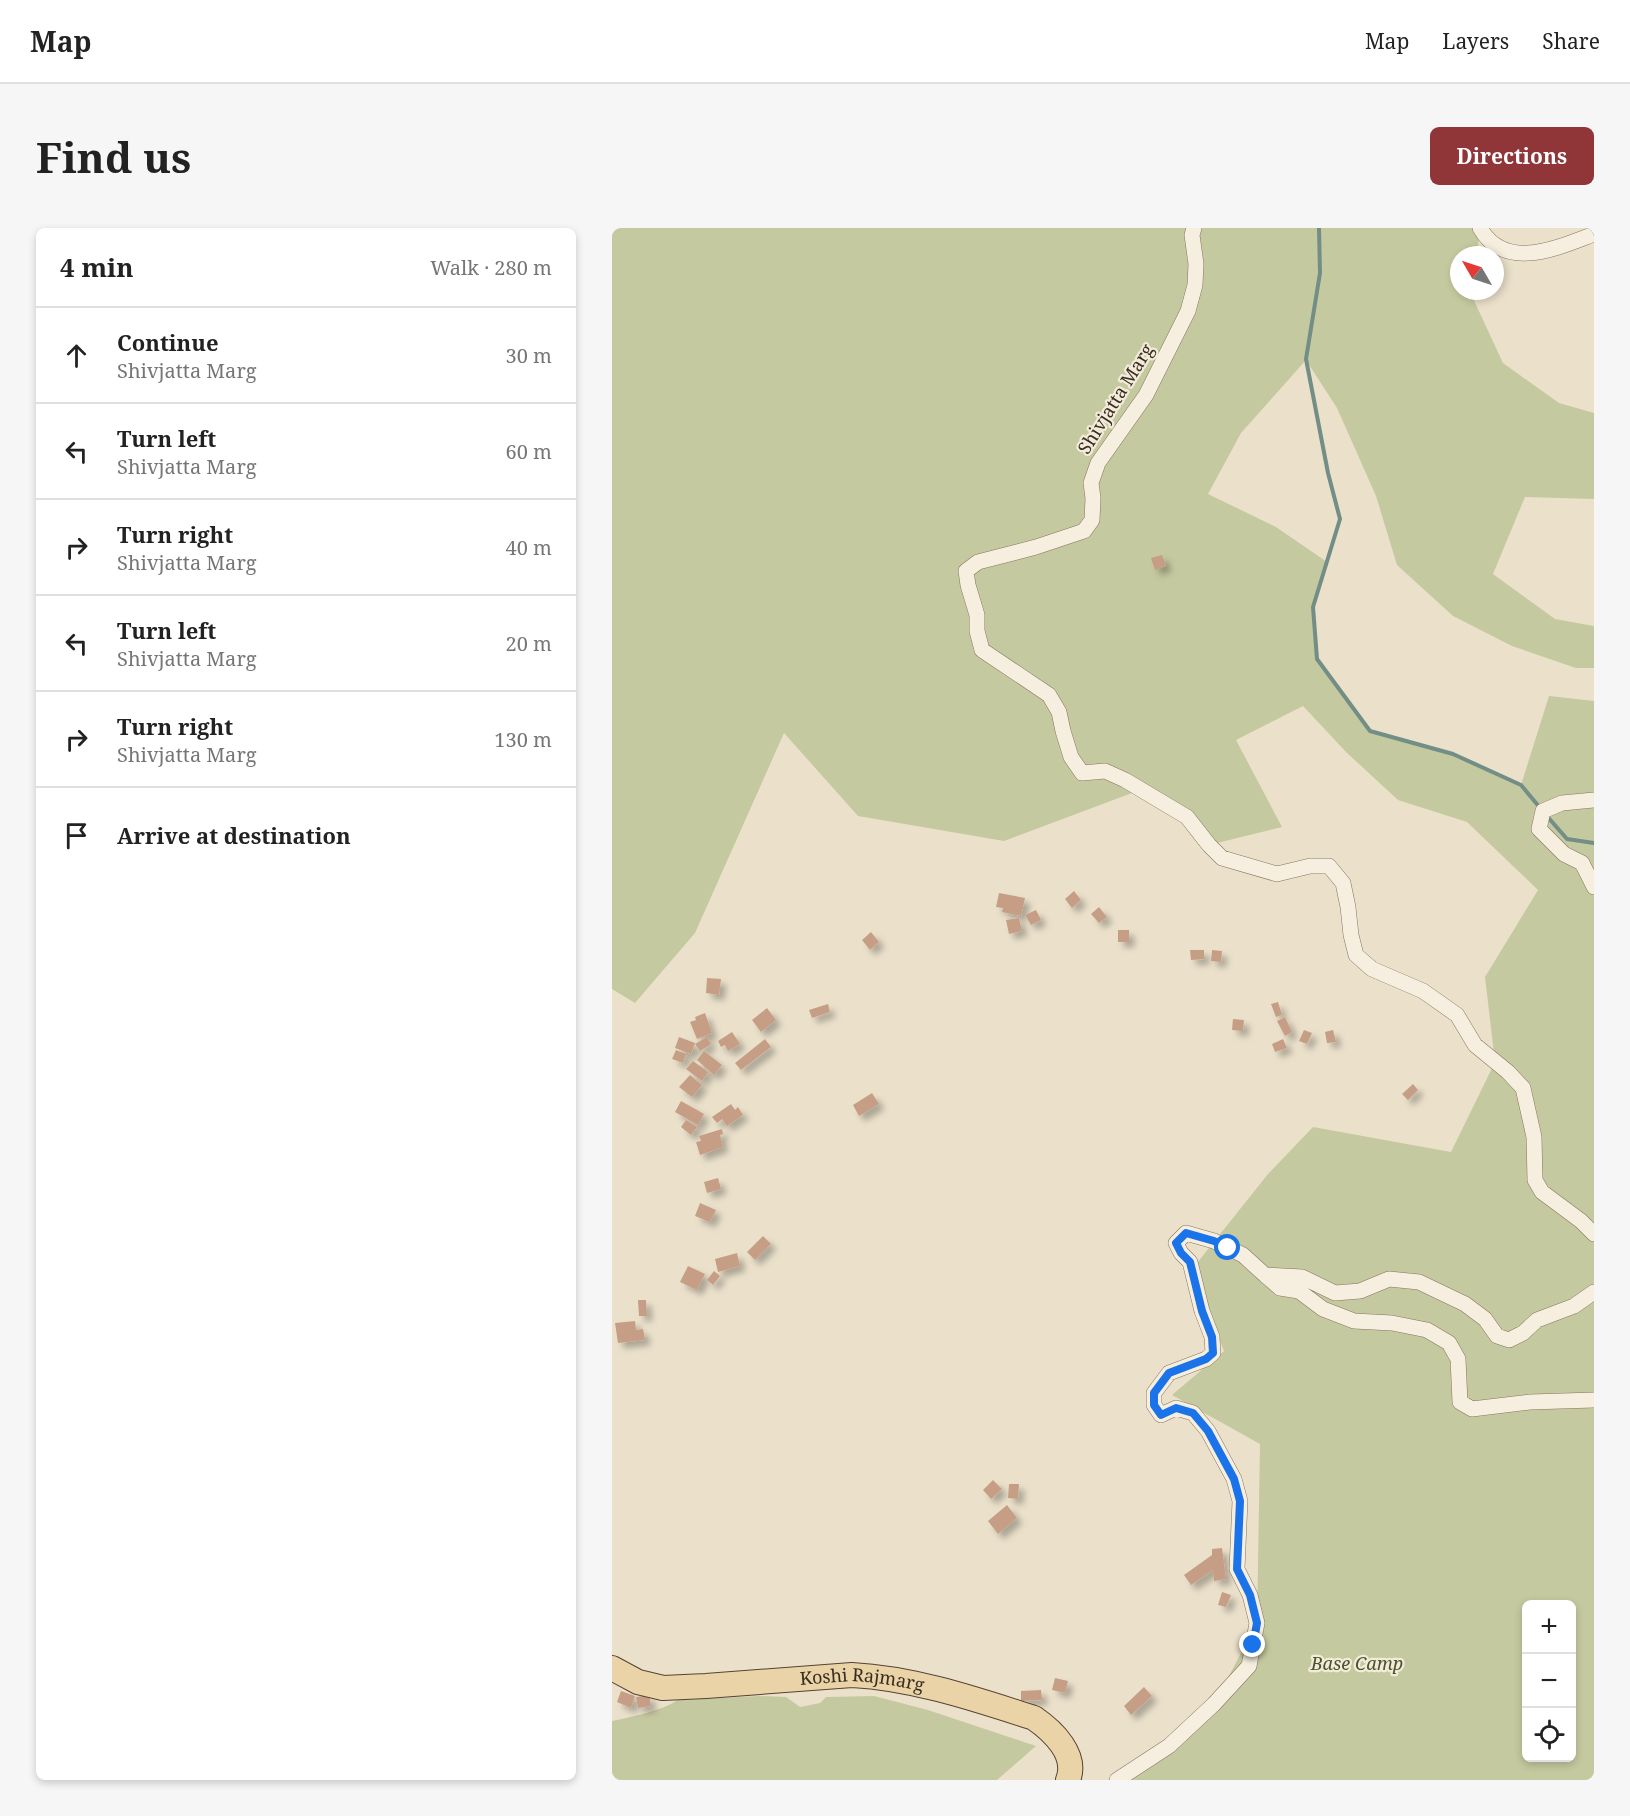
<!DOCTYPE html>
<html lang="en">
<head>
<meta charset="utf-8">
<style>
	:root { --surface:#fff; --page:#f6f6f6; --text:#222; --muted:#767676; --line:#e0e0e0; --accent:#903639 }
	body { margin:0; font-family:"Noto Serif",serif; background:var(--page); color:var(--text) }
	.controls { position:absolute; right:18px; bottom:18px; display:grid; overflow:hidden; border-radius:9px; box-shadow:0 3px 9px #0003 }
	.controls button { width:54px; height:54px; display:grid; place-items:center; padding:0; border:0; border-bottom:2px solid var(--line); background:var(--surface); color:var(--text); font:30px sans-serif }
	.compass { position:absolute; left:838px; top:18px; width:54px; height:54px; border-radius:50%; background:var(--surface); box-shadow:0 3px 9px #0003; rotate:309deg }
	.stop { position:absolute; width:18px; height:18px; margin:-14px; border:4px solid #1a73e8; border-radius:50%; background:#fff }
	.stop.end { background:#1a73e8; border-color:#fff; box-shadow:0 2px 6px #0008 }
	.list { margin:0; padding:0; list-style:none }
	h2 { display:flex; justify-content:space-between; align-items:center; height:78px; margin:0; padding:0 24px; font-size:26px }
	h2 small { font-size:20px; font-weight:400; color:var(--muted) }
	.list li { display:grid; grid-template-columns:39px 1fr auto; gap:18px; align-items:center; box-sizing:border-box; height:96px; padding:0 24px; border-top:2px solid var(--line) }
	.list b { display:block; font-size:22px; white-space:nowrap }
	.list p { margin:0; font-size:20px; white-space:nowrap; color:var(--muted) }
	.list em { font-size:20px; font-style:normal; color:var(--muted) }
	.icon { flex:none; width:33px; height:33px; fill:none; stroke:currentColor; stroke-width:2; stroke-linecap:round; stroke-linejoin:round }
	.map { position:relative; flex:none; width:982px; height:1552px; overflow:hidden; border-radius:9px }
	header { display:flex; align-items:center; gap:36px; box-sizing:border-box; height:84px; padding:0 30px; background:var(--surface); border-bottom:2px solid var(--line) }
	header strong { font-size:28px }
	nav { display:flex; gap:33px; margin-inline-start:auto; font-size:21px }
	.intro { display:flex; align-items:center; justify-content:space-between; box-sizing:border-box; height:144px; padding:0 36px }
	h1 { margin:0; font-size:42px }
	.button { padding:15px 27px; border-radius:9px; background:var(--accent); color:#fff; font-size:21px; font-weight:700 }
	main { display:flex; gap:36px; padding:0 36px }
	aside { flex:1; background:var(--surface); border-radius:9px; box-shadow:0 3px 9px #0003 }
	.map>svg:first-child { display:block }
	.green { fill:#c5c99f; fill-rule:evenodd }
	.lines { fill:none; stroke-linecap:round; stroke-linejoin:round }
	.stream { stroke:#728e86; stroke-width:4 }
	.building { fill:#c69e85; filter:url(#shadow) }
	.minor-casing { stroke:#877461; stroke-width:16 }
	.primary-casing { stroke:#554234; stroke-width:26 }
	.minor { stroke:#f6eede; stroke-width:15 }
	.primary { stroke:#ead3a7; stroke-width:24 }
	.route { stroke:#1a73e8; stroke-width:8 }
	.labels { text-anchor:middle; stroke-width:4.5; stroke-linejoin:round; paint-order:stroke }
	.street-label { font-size:18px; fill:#392d22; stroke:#f3ebda }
	.park-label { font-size:18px; font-style:italic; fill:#4a532b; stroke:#f3ebda }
</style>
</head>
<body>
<header>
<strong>Map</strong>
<nav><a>Map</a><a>Layers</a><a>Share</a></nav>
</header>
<div class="intro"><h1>Find us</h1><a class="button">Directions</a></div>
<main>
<aside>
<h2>4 min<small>Walk · 280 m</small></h2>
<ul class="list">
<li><svg class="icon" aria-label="ahead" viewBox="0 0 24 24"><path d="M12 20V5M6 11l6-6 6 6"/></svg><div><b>Continue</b><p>Shivjatta Marg</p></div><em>30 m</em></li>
<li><svg class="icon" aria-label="left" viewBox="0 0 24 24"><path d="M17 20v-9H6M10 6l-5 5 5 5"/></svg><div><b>Turn left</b><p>Shivjatta Marg</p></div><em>60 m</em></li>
<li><svg class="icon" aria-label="right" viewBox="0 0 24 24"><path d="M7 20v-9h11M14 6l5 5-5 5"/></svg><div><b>Turn right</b><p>Shivjatta Marg</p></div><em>40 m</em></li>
<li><svg class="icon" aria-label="left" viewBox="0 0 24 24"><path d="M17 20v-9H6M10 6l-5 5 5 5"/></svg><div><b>Turn left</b><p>Shivjatta Marg</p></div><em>20 m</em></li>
<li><svg class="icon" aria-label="right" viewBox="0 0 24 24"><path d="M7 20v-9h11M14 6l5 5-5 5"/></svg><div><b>Turn right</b><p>Shivjatta Marg</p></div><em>130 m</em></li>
<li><svg class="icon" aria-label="arrive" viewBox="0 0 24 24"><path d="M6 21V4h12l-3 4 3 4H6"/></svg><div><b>Arrive at destination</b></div></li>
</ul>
</aside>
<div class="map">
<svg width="982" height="1552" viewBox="0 0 982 1552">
	<defs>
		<filter id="shadow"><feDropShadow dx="5.5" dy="5.5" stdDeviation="3" flood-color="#0004"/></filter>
	</defs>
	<rect width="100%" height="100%" fill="#ebe1cb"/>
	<path class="green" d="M 0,0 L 868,0 L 865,27 L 847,27 L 847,63 L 860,63 L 859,66 L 891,135 L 947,175 L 982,185 L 982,271 L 913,269 L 881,346 L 943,391 L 982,398 L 982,440 L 964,440 L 900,418 L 841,388 L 785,337 L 764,268 L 725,180 L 694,132 L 629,205 L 596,266 L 664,299 L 715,334 L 701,379 L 705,431 L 758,503 L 841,526 L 909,557 L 937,468 L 982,473 L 982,1552 L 496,1552 L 557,1518 L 602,1476 L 645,1395 L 648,1216 L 560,1167 L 612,1123 L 581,1040 L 656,946 L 701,899 L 839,924 L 883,834 L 873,749 L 926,662 L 855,594 L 786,572 L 735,525 L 691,478 L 624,512 L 670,599 L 597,617 L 575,589 L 528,562 L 392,613 L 246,588 L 172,505 L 83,705 L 23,775 L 0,761 ZM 915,1376 L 960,1376 L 960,1530 L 915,1530 Z
		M 147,1468 L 174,1469 L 188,1479 L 208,1475 L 214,1469 L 262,1468 L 316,1482 L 424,1518 L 385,1552 L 0,1552 L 0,1493 C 23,1488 46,1484 66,1472 Z"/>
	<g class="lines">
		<path class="stream" d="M 707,0 L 708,45 L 694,131 L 716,245 L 728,291 L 701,379 L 705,431 L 758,503 L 841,526 L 909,557 L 929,581
			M 934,587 L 955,611 L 982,615"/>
	</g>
	<path class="building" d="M 550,327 L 554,338 L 543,342 L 539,330 Z
		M 462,663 L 469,672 L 460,680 L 453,671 Z
		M 387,665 L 413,670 L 409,688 L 390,684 L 391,680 L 384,679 Z
		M 487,679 L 495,689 L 487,695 L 479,686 Z
		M 424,682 L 429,692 L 419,697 L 413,687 Z
		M 407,690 L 410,703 L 397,706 L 394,692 Z
		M 506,702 L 517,702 L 517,714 L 506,714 Z
		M 259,704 L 267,714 L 258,722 L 250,712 Z
		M 578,722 L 592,722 L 592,731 L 579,732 Z
		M 600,722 L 610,723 L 609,734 L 599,733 Z
		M 95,750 L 109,751 L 107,767 L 94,765 Z
		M 666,774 L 670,787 L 664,789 L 659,776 Z
		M 216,776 L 218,784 L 200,790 L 197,782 Z
		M 155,780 L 164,792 L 149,804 L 140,792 Z
		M 93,785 L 100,805 L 85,811 L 78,794 L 84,792 L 83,789 Z
		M 673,789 L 680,804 L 673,808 L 665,793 Z
		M 621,791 L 632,792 L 631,803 L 620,802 Z
		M 692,802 L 700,805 L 695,816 L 687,813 Z
		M 721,802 L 724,814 L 715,815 L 713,804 Z
		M 120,804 L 128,816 L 116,823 L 113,817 L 109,819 L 106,813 Z
		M 67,809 L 83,815 L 79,826 L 63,820 Z
		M 95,809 L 99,816 L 88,823 L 83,816 Z
		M 153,811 L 159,819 L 129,842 L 123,835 Z
		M 671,811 L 675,820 L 663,824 L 660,816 Z
		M 64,822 L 74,826 L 71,835 L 60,831 Z
		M 92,823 L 110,837 L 102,847 L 85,832 Z
		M 81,833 L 96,844 L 90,853 L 74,841 Z
		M 78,847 L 90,857 L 80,869 L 67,859 Z
		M 801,856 L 806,862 L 796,872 L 790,866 Z
		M 260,865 L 267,876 L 247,888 L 241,877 Z
		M 69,873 L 92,886 L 86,897 L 63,884 Z
		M 119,876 L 123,882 L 126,879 L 131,887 L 115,898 L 110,891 L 105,895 L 100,889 Z
		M 74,892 L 85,899 L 79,907 L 69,899 Z
		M 110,901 L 111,906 L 108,907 L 111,919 L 88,927 L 84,914 L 89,913 L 87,908 Z
		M 106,950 L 109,961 L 95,965 L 92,954 Z
		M 88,975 L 104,982 L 98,994 L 83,988 Z
		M 151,1008 L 159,1016 L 143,1032 L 135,1024 Z
		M 125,1025 L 128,1038 L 106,1044 L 103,1031 Z
		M 76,1038 L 93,1046 L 85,1062 L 68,1054 Z
		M 102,1043 L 108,1048 L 101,1057 L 95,1052 Z
		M 26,1072 L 34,1072 L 35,1088 L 27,1088 Z
		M 23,1093 L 24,1102 L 31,1101 L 33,1112 L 6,1115 L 3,1095 Z
		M 381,1252 L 390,1261 L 379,1271 L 371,1262 Z
		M 397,1256 L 407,1256 L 406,1271 L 396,1270 Z
		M 395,1277 L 405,1290 L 386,1306 L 376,1293 Z
		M 610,1320 L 614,1351 L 602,1353 L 601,1342 L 579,1357 L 572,1347 L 600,1327 L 600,1321 Z
		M 610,1364 L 619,1367 L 614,1379 L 606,1377 Z
		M 443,1450 L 456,1453 L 453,1465 L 440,1462 Z
		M 532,1459 L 540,1468 L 519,1487 L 512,1478 Z
		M 429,1462 L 430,1472 L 409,1473 L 409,1463 Z
		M 9,1463 L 23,1468 L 19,1480 L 5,1474 Z
		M 37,1467 L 39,1478 L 26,1480 L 24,1469 Z"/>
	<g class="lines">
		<g class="minor-casing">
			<path id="minor" d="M 582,0 L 580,7 L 584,36 L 583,57 L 576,83 L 534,167 L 486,235 L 479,255 L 481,270 L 480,292 L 472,303 L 424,319 L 366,334 L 354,343 L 356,357 L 365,387 L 365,403 L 370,422 L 437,467 L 447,484 L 451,503 L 459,529 L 470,545 L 493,543 L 513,552 L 575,589 L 597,617 L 610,630 L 665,646 L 698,638 L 717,638 L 731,655 L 736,679 L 739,707 L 744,727 L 760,741 L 811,763 L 845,787 L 863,817 L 896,844 L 911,860 L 922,909 L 923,952 L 930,964 L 969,993 L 982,1006
				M 868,0 C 893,44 945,20 982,6
				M 982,572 L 950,575 L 931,583 L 927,601 L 952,626 L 970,635 L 982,659
				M 653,1047 L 668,1060 L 687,1063 L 711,1081 L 742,1093 L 780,1095 L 815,1102 L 837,1115 L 846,1131 L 848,1174 L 860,1181 L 918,1174 L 982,1172
				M 505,1552 L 557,1518 L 602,1476 L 637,1438 L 645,1395 L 638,1367 L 625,1341 L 628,1273 L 622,1251 L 596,1203 L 581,1185 L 564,1180 L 549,1187 L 542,1177 L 542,1165 L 557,1145 L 594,1131 L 601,1125 L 600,1109 L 590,1083 L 578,1034 L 569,1025 L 564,1015 L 574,1005 L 602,1013 L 631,1027 L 653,1047 L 690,1049 L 723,1065 L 748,1063 L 777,1051 L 807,1054 L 853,1076 L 873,1091 L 885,1108 L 897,1112 L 911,1105 L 925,1092 L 962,1078 L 982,1064"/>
		</g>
		<g class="primary-casing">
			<g id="primary">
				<path id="s1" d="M 0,1440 L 26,1454 L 51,1460 L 94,1458 L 240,1447 C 301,1450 363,1471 422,1490 C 441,1503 466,1527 456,1552"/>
			</g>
		</g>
		<use href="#minor" class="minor"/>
		<use href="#primary" class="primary"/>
	</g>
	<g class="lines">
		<path class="route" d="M 616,1020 L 602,1013 L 574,1005 L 564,1015 L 569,1025 L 578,1034 L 590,1083 L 600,1109 L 601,1125 L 594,1131 L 557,1145 L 542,1165 L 542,1177 L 549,1187 L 564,1180 L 581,1185 L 596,1203 L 622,1251 L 628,1273 L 625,1341 L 638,1367 L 645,1395 L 641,1417"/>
	</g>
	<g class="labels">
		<g class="street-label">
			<text transform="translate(504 171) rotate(-58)" y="6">Shivjatta Marg</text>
			<text dy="6" stroke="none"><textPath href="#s1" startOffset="255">Koshi Rajmarg</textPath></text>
		</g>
		<g class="park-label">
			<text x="745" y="1442">Base Camp</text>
		</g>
	</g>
</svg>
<div class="controls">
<button>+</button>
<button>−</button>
<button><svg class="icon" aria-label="locate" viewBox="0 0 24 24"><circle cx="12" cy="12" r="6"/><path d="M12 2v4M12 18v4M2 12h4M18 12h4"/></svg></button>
</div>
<svg class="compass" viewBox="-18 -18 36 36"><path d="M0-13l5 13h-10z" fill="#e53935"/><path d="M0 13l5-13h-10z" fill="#767676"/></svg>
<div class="stop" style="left:616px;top:1020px"></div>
<div class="stop end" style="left:641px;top:1417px"></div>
</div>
</main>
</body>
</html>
